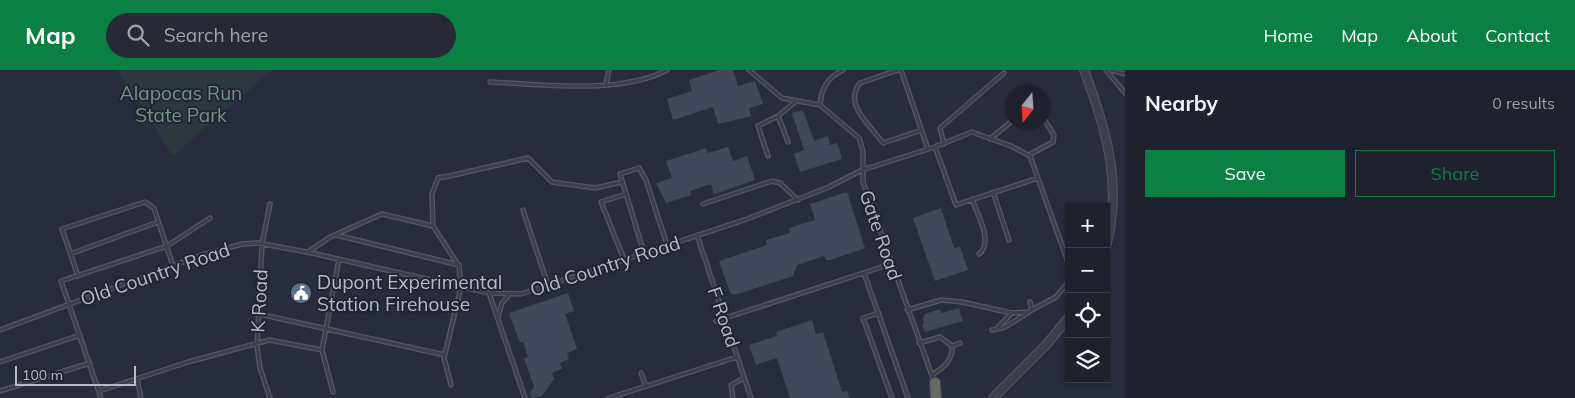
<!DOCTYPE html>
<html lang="en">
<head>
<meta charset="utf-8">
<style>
	:root { --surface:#1f212f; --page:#272937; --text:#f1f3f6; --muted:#a1a3aa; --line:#3c3e4b; --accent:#0b8043 }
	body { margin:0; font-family:Mulish,sans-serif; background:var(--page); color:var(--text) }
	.controls { position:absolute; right:15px; bottom:15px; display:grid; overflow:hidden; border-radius:0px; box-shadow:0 1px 4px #0004 }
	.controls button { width:45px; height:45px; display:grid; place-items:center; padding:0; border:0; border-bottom:1px solid var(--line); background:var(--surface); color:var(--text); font:25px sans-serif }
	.compass { position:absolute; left:1005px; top:15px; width:45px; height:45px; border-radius:50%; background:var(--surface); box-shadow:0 1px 4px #0004; rotate:197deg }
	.scale { position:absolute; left:15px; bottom:12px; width:121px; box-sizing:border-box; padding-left:5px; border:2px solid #b9bbc9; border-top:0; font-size:14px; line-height:18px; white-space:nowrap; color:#b9bbc9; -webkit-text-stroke:4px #212434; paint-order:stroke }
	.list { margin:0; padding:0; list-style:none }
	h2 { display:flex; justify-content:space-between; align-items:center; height:65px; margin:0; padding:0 20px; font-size:21px }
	h2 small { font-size:16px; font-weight:400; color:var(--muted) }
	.actions { display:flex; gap:10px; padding:15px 20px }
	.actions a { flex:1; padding:11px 0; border:1px solid var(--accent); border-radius:0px; text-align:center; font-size:18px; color:var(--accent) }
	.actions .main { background:var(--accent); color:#fff }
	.icon { flex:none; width:28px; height:28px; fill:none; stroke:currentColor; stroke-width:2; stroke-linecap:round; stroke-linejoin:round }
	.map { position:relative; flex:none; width:1125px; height:328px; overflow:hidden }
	header { display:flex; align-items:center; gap:30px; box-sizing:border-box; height:70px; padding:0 25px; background:var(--accent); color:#fff }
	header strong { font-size:24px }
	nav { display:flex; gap:28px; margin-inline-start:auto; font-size:18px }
	.search { width:350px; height:45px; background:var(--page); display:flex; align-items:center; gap:12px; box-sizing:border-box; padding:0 18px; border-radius:28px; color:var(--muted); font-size:19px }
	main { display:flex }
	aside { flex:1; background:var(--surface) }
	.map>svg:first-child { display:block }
	.green { fill:#2b3840 }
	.building { fill:#43475c }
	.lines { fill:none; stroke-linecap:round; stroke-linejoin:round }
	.service-casing { stroke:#555766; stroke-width:5.5 }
	.tertiary-casing { stroke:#555766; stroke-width:10 }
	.trunk-casing { stroke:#454756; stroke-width:12 }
	.service { stroke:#3d3f4f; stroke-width:3 }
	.tertiary { stroke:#3d3f4f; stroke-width:8 }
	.trunk { stroke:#686864; stroke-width:10 }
	.labels { text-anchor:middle; stroke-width:4; stroke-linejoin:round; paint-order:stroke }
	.park-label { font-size:19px; fill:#739785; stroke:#212434 }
	.street-label { font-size:19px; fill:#b9bbc9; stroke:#212434 }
	.poi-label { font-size:19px; fill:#b9bbc9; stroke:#212434; text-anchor:start }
</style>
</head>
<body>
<header>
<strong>Map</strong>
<div class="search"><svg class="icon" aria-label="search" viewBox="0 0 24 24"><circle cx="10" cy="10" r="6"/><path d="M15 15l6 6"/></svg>Search here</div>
<nav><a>Home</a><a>Map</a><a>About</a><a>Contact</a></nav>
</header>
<main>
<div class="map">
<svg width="1125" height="328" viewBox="0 0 1125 328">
	<rect width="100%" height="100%" fill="#292c3f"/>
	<path class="green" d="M 117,0 L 272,0 L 173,86 Z"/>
	<path class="building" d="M 720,0 L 733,0 L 738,16 L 755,11 L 763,34 L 749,38 L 751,46 L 718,54 L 713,37 L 673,50 L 667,29 L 692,21 L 689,10 Z
		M 803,40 L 814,71 L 828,66 L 830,75 L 837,73 L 842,89 L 800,102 L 794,84 L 804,80 L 792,43 Z
		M 728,77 L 733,91 L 747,86 L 755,110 L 714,124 L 711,114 L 690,121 L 691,125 L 666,133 L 656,113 L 672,108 L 666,91 L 706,78 L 708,83 Z
		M 847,122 L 865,178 L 831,190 L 826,190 L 824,186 L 797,195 L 793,206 L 741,223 L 734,225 L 730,222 L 719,191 L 767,175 L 766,170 L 790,163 L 789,158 L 815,150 L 810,134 Z
		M 941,138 L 954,178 L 960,177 L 968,200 L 935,211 L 913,148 Z
		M 568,223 L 574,241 L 565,244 L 577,279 L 567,283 L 569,289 L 560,293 L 562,299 L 552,303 L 554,309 L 542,326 L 532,328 L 530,323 L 534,317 L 524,288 L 528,287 L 523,272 L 520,273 L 509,243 Z
		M 959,238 L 963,251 L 925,262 L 922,255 L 924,254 L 923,248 L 925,244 L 940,239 L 942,243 Z
		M 812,250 L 816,264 L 823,262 L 842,322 L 847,321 L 850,328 L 790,328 L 777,288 L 756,295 L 749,275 L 777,266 L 776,262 Z"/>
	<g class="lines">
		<g class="service-casing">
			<path id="service" d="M 749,0 L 782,28 L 820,35 L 859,68 L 863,81 L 863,112 L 934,311
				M 898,0 L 860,13 C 843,34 870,55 883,73 L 922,60
				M 901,0 L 928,79
				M 1106,0 L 1125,23
				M 1111,0 L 1125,4
				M 490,12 C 542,14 620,25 667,0
				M 606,14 L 609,0
				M 820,35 C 822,17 827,8 843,0
				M 778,46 L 788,72
				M 990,69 L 1012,51
				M 944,74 L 940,58 L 1004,3
				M 935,77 L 956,135 L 1038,108
				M 1029,85 L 1053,72 L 1054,65 L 1042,46
				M 768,86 L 758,56 L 778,46 L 795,32
				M 993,122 L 1009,170
				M 972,129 C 977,144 994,172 979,184
				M 270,134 L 262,174 L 257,276 L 260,298 L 270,328
				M 703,134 L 772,111 L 780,113 L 798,130
				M 523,140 L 548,215
				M 433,156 L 432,124 L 438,108 L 449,106 L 528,88 L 552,112 L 595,118 L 622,112
				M 336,165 L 459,195
				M 697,165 L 751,328
				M 308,182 L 330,167 L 382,144 L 433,156 L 459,196 L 461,217 L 444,288 L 451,315
				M 644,183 L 620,104 L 639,98 L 646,110 L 667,175
				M 70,184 L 158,152
				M 624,189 L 601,132 L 626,124
				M 864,203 L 908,328
				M 78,206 L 62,159 L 145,132 L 154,138 L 173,196
				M 489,223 L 525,328
				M 1030,232 L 1032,240
				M 907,240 L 941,230 L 962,232 L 1012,243 L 1028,242 L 1056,227 L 1069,211
				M 879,243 L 863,248 L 892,328
				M 259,244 L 445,285
				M 498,247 L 502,233 L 509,225
				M 716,251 L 891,194
				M 998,257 L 1012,243
				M 0,260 L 202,185 L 242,174 L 258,173 L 307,182 L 489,223 L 521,224 L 747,149 L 829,117 L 862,100 L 932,78 L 972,62 L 1011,76 L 1030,86 L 1069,195
				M 992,260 L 1005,257 L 1028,243
				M 919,273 L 940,267 L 952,276 C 953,291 944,297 932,305
				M 952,276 L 960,273
				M 0,292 L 80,265
				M 641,303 L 646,316
				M 137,309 L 141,328
				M 0,321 L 90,293
				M 99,321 L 188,292 L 269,270 L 322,280
				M 333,322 L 322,280 L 339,189
				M 101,328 L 61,211 L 167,176 L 210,148
				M 609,328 L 737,287
				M 733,328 L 731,315 L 744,308"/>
		</g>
		<g class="tertiary-casing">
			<path id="tertiary" d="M 1084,0 C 1106,58 1123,115 1106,177
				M 993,328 L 1046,275 L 1069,247"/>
		</g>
		<g class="trunk-casing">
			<path id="trunk" d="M 935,313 L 936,328"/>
		</g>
		<use href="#service" class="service"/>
		<use href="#tertiary" class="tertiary"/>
		<use href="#trunk" class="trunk"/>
	</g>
	<defs>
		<g id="civic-disc" transform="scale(1.125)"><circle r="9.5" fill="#5c6f8a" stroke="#212434"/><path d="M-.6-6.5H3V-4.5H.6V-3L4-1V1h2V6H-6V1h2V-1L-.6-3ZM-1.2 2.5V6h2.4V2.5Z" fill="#fff"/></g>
	</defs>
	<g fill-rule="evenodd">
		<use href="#civic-disc" x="301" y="223"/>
	</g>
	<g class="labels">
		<g class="park-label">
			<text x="181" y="30">Alapocas Run<tspan x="181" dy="22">State Park</tspan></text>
		</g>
		<g class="street-label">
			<text transform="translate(881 165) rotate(71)" y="7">Gate Road</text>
			<text transform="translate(605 196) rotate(-18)" y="7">Old Country Road</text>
			<text transform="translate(155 204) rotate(-19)" y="7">Old Country Road</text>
			<text transform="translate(259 231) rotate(-87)" y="7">K Road</text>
			<text transform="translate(724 247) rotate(71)" y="7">F Road</text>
		</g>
		<g class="poi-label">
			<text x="317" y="219">Dupont Experimental<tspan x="317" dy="22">Station Firehouse</tspan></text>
		</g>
	</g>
</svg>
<div class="controls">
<button>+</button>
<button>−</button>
<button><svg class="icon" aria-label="locate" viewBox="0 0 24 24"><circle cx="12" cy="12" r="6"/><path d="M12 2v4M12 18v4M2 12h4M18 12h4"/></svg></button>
<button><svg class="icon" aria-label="layers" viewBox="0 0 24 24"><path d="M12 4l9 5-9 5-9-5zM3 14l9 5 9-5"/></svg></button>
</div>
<svg class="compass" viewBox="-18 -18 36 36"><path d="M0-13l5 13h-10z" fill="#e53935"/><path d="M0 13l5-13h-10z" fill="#a1a3aa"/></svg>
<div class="scale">100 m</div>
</div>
<aside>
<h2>Nearby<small>0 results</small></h2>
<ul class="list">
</ul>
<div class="actions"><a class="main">Save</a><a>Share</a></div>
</aside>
</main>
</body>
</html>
